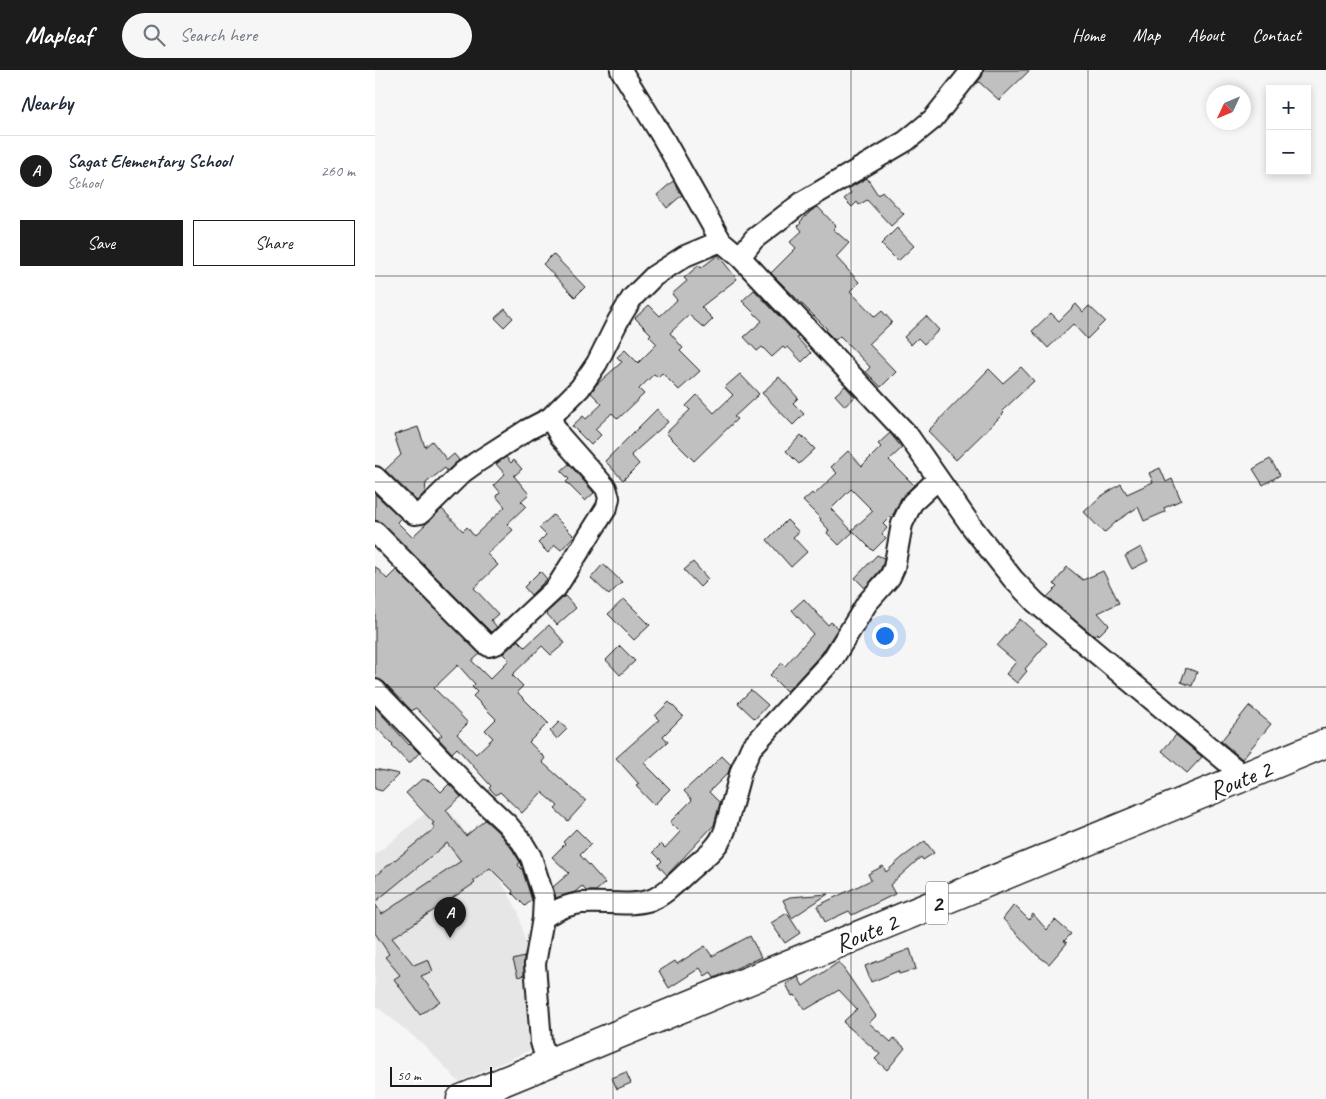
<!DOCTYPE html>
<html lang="en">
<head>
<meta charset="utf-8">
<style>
	:root { --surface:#fff; --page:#f6f6f7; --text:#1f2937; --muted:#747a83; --line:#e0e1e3; --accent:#1c1c1c }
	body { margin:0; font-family:Caveat,sans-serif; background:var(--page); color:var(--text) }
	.controls { position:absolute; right:15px; top:15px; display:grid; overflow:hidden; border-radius:0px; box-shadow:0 2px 8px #0003 }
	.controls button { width:45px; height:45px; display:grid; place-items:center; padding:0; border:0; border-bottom:1px solid var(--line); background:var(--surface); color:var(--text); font:25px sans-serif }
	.compass { position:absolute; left:831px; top:15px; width:45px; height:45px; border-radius:50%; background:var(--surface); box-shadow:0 2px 8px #0003; rotate:226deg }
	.scale { position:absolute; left:15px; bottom:12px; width:102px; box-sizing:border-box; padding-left:5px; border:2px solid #1c1c1c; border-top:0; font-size:14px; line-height:18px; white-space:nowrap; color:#1c1c1c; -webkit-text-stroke:4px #fff; paint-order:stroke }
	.you { position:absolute; left:509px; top:565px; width:18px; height:18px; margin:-12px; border:4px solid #fff; border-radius:50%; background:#1a73e8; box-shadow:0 0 0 8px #1a73e833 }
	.badge { display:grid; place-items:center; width:32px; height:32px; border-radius:50%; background:var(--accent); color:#fff; font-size:16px; font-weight:700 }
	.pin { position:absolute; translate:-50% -41px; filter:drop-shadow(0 1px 2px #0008) }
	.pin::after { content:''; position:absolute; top:26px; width:18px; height:15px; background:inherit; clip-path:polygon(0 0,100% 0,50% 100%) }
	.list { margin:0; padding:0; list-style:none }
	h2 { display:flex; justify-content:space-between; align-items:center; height:65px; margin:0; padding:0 20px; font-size:21px }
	h2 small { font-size:16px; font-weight:400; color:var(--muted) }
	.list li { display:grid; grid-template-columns:32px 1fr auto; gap:15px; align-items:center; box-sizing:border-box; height:70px; padding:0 20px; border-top:1px solid var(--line) }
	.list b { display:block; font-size:19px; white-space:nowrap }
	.list p { margin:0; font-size:16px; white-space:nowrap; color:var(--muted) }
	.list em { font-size:16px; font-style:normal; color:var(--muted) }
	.actions { display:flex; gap:10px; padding:15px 20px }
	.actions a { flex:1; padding:11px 0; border:1px solid var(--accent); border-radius:0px; text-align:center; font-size:18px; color:var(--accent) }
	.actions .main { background:var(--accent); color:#fff }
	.icon { flex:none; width:28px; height:28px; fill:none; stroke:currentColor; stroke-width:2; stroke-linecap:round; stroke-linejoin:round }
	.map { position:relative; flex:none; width:951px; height:1029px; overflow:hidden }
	header { display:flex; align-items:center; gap:30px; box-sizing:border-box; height:70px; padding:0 25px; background:var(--accent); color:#fff }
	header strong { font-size:24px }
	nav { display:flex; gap:28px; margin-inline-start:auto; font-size:18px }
	.search { width:350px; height:45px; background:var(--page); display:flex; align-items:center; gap:12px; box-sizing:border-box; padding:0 18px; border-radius:28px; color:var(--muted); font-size:19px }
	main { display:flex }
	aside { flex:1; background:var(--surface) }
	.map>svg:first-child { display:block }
	.built { fill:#e6e6e6 }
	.building { fill:#c0c0c0; stroke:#1c1c1c; fill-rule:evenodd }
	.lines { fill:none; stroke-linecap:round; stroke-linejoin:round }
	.minor-casing { stroke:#1c1c1c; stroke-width:24 }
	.highway-casing { stroke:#1c1c1c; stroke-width:31 }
	.minor { stroke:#fff; stroke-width:20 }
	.highway { stroke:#fff; stroke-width:28 }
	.grid { fill:none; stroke:#1c1c1c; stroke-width:1; stroke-opacity:0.55 }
	.labels { text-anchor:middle; stroke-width:5; stroke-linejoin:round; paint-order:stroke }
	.shield { fill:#fff; stroke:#606060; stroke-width:1 }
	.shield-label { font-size:24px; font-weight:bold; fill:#1c1c1c }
	.street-label { font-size:25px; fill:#1c1c1c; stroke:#fff }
</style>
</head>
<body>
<header>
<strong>Mapleaf</strong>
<div class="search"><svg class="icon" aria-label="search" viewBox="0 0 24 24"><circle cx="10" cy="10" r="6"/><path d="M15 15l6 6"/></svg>Search here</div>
<nav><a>Home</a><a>Map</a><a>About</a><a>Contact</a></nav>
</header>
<main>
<aside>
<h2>Nearby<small></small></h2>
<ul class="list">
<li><span class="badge">A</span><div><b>Sagat Elementary School</b><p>School</p></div><em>260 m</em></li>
</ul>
<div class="actions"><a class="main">Save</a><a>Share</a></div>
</aside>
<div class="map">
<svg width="951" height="1029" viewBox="0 0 951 1029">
	<rect width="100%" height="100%" fill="#f6f6f6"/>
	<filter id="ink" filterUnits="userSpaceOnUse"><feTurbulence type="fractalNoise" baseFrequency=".02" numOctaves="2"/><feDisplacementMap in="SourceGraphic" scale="10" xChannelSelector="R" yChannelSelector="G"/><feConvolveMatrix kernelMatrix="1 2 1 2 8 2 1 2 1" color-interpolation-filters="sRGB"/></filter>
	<g filter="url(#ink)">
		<path class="built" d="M 66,730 L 119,799 L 143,841 L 156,895 L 162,977 L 84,1012 L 49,975 L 0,935 L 0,785 Z"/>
		<path class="building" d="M 609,0 L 655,0 L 624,30 L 604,12 L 601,14 L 607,7 Z
			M 492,108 L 503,125 L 507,121 L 529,144 L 516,156 L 492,130 L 484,135 L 482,132 L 477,137 L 469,129 L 476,123 L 473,119 Z
			M 298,111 L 307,125 L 292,138 L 282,125 Z
			M 443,137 L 461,156 L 458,159 L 474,173 L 461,187 L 484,212 L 475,221 L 500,247 L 507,241 L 517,252 L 494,274 L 521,302 L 506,317 L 491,302 L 495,297 L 465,266 L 460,270 L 451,261 L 452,259 L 396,203 L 421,178 L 415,172 L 427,161 L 423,156 L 426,153 L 425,152 L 436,141 Z
			M 522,158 L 539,176 L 523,191 L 506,174 Z
			M 178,184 L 210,217 L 200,227 L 168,194 Z
			M 343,185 L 362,209 L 326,237 L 338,249 L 329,258 L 314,245 L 295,263 L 308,278 L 305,281 L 325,301 L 304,320 L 287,303 L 283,307 L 279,304 L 264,319 L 269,324 L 243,349 L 237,343 L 220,359 L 226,365 L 216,375 L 197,356 L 208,346 L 211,349 L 227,334 L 216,323 L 221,315 L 247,292 L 242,287 L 250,280 L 263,293 L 282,274 L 274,266 L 276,264 L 260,248 L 274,235 L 285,246 L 302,230 L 297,224 L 312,211 L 309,208 L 324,195 L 326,198 Z
			M 379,220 L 423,266 L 422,268 L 436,283 L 427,292 L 413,277 L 410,279 L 408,277 L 397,287 L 387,277 L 382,281 L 369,267 L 387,251 L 367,231 Z
			M 701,234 L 708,242 L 714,236 L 730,251 L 712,269 L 698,254 L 673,278 L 657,261 L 676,243 L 684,251 Z
			M 130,239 L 138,248 L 129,257 L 120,248 Z
			M 551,246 L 564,260 L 549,274 L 543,268 L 536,275 L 529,267 Z
			M 646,297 L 659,311 L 627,341 L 629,343 L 581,390 L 553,361 L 614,299 L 628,313 Z
			M 365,304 L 384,324 L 359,347 L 362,349 L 319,391 L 291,363 L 315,340 L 311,336 L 322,325 L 339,343 L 358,325 L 350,317 Z
			M 404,307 L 423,328 L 418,333 L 429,344 L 418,355 L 387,323 Z
			M 470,316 L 480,327 L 470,336 L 460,325 Z
			M 282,339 L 293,352 L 256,385 L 264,394 L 248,410 L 230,391 Z
			M 43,357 L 50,377 L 57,371 L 72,390 L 79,384 L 84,390 L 72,401 L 70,398 L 51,413 L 50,422 L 42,431 L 10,400 L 26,385 L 19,365 Z
			M 515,363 L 527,378 L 514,390 L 539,415 L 526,428 L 519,443 L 508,454 L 512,458 L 507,464 L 511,468 L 498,481 L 477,460 L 498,441 L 476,419 L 456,439 L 478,462 L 464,475 L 452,463 L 454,460 L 445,450 L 446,449 L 428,431 L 437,423 L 439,425 L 462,403 L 456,397 L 473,381 L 487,396 L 506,377 L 503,374 Z
			M 426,365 L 440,379 L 424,394 L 411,381 Z
			M 131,387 L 136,393 L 139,390 L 147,399 L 139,406 L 154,424 L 146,431 L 151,436 L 132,454 L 138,460 L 112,484 L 123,495 L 99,518 L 123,544 L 116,550 L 122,557 L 116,562 L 8,454 L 0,450 L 0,424 L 26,448 L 22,452 L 37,467 L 67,439 L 88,461 L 92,457 L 99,466 L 130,437 L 121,426 L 125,422 L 119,415 L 130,404 L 121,394 Z
			M 895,389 L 905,405 L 888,415 L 878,399 Z
			M 194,394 L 219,423 L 210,431 L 191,412 L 194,409 L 186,401 Z
			M 785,398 L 791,412 L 797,409 L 806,430 L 789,438 L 790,442 L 769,451 L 763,437 L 742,451 L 729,463 L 709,442 L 725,427 L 746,414 L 752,424 L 778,412 L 774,403 Z
			M 178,445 L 199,466 L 186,480 L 180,475 L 173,483 L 163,473 L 171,465 L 164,458 Z
			M 412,450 L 424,462 L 418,467 L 432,482 L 416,497 L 392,470 Z
			M 766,477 L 773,491 L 757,499 L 750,486 Z
			M 502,485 L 509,488 L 508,494 L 505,500 L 490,518 L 480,508 Z
			M 318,492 L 333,509 L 325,517 L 309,500 Z
			M 228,494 L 247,512 L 234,525 L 216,508 Z
			M 0,496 L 12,509 L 21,500 L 105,584 L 97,591 L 115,609 L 134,590 L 128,584 L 143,570 L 150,577 L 174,555 L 190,573 L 176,585 L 167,576 L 137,605 L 148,616 L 142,622 L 173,653 L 154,672 L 170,688 L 167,692 L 211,731 L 193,751 L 180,739 L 183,736 L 167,722 L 147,743 L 125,722 L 121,725 L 114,718 L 116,716 L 82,678 L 77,683 L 63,668 L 67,665 L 42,639 L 40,638 L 37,641 L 9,612 L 0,608 ZM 83,595 L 100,614 L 97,617 L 102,622 L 98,626 L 121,649 L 110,660 L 118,668 L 101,684 L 82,664 L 93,653 L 59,618 Z
			M 692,497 L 708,510 L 728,501 L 744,533 L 723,543 L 734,555 L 724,565 L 723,563 L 719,566 L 672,527 L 682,517 L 679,514 Z
			M 165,501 L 172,509 L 156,525 L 149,517 Z
			M 190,526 L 201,538 L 182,555 L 171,543 Z
			M 249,529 L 275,555 L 259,570 L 233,544 Z
			M 429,529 L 453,555 L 456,552 L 463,558 L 447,583 L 412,622 L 395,605 L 407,593 L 410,596 L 438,564 L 417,540 Z
			M 645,549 L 672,573 L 650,599 L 652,601 L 642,613 L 631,604 L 641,592 L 622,576 Z
			M 245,576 L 260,591 L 245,605 L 231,590 Z
			M 811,598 L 822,602 L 817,616 L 806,612 Z
			M 376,620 L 393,635 L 380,649 L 363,633 Z
			M 294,632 L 308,646 L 288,666 L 293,672 L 269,693 L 295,719 L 279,735 L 261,716 L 264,714 L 241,688 L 284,650 L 280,646 Z
			M 874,636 L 896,654 L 867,689 L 846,671 Z
			M 0,637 L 34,675 L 35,674 L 44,683 L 34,694 L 17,676 L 18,675 L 0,656 Z
			M 184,652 L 192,659 L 182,669 L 175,661 Z
			M 801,665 L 827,687 L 812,703 L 787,681 Z
			M 347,686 L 356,695 L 353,703 L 334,722 L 345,733 L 339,755 L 292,805 L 283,795 L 287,791 L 278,782 L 286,774 L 290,778 L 305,762 L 295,752 L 317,730 L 309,721 L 322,709 L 323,710 Z
			M 0,699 L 24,704 L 7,721 L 0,719 Z
			M 47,709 L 55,711 L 66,722 L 74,714 L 86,727 L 71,740 L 91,766 L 110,750 L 123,762 L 137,779 L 145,792 L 143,795 L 147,799 L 157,830 L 150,836 L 137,823 L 138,821 L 115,798 L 98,811 L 100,813 L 17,868 L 39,895 L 53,889 L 58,901 L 46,906 L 65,931 L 45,945 L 19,909 L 25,905 L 10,887 L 14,884 L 0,863 L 0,834 L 7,844 L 86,791 L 72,773 L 0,832 L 0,806 L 60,758 L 57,754 L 59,753 L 31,723 Z
			M 201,759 L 216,774 L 205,785 L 230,813 L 221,821 L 211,821 L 207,816 L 200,822 L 181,828 L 178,817 L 194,803 L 177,787 L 190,774 L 188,772 Z
			M 550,771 L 559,783 L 548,790 L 546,787 L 515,815 L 520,824 L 477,845 L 474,841 L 450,852 L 442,836 L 496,810 L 493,804 L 508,796 L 511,802 L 528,787 Z
			M 453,824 L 417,848 L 408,830 L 415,827 Z
			M 639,835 L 654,850 L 658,844 L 672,860 L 680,850 L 696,864 L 689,871 L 692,873 L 674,894 L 662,885 L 628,849 Z
			M 412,843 L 425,863 L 410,873 L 396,853 Z
			M 375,866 L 386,887 L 339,908 L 336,902 L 330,906 L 325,898 L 294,918 L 284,901 L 300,891 L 302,894 L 330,876 L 337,886 Z
			M 535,879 L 541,899 L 524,904 L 523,901 L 496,912 L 490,896 Z
			M 149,887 L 149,905 L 143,907 L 138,890 Z
			M 464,892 L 501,946 L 494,953 L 516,972 L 519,968 L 530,978 L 512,1000 L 500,989 L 505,984 L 468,952 L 482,939 L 464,920 L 430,940 L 420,925 L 417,926 L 411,914 L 423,907 L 428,916 Z
			M 251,1002 L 256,1013 L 242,1019 L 237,1008 Z"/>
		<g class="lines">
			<g class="minor-casing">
				<path id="minor" d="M 246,0 L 288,68 L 346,171 L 365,187 L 532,364 L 597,457 L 638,509 L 660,532 L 870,707
					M 365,187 L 379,169 L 429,131 L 531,71 L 558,49 L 597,0
					M 0,407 L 35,441 L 39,444 L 46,443 L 88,402 L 102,392 L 152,360 L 175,348 L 205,318 L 222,293 L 243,251 L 257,228 L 279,206 L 310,186 L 346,171
					M 0,462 L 111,574 L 114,576 L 121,574 L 181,518 L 232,437 L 234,428 L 231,418 L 185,366 L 175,348
					M 0,620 L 101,725 L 132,754 L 147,772 L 156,787 L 169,828 L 168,848
					M 172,992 L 166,972 L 160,894 L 168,848 C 178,841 194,834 207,833 C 230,831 253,837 276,830 C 292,824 305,808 318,797 C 331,786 344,777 350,760 L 366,701 L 376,678 L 457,590 L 492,533 L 515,507 L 519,498 L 527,454 L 537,433 L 563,409"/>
			</g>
			<g class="highway-casing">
				<path id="highway" d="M 86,1029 L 951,673"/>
			</g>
			<use href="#minor" class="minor"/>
			<use href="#highway" class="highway"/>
		</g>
	</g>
	<path class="grid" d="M 238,0 L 238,1029M 476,0 L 476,1029M 713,0 L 713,1029M 0,206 L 951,206M 0,412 L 951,412M 0,617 L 951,617M 0,823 L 951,823"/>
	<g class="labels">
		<rect class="shield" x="551" y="811.5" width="22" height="43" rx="4"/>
		<g class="shield-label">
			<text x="562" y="841">2</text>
		</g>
		<g class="street-label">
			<text transform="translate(865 709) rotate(-22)" y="9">Route 2</text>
			<text transform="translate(491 862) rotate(-22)" y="9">Route 2</text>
		</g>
	</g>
</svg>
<div class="controls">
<button>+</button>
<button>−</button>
</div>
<svg class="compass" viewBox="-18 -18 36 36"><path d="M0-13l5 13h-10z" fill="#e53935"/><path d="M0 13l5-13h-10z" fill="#747a83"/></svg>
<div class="scale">50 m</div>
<div class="you"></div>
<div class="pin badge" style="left:75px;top:868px">A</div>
</div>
</main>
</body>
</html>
